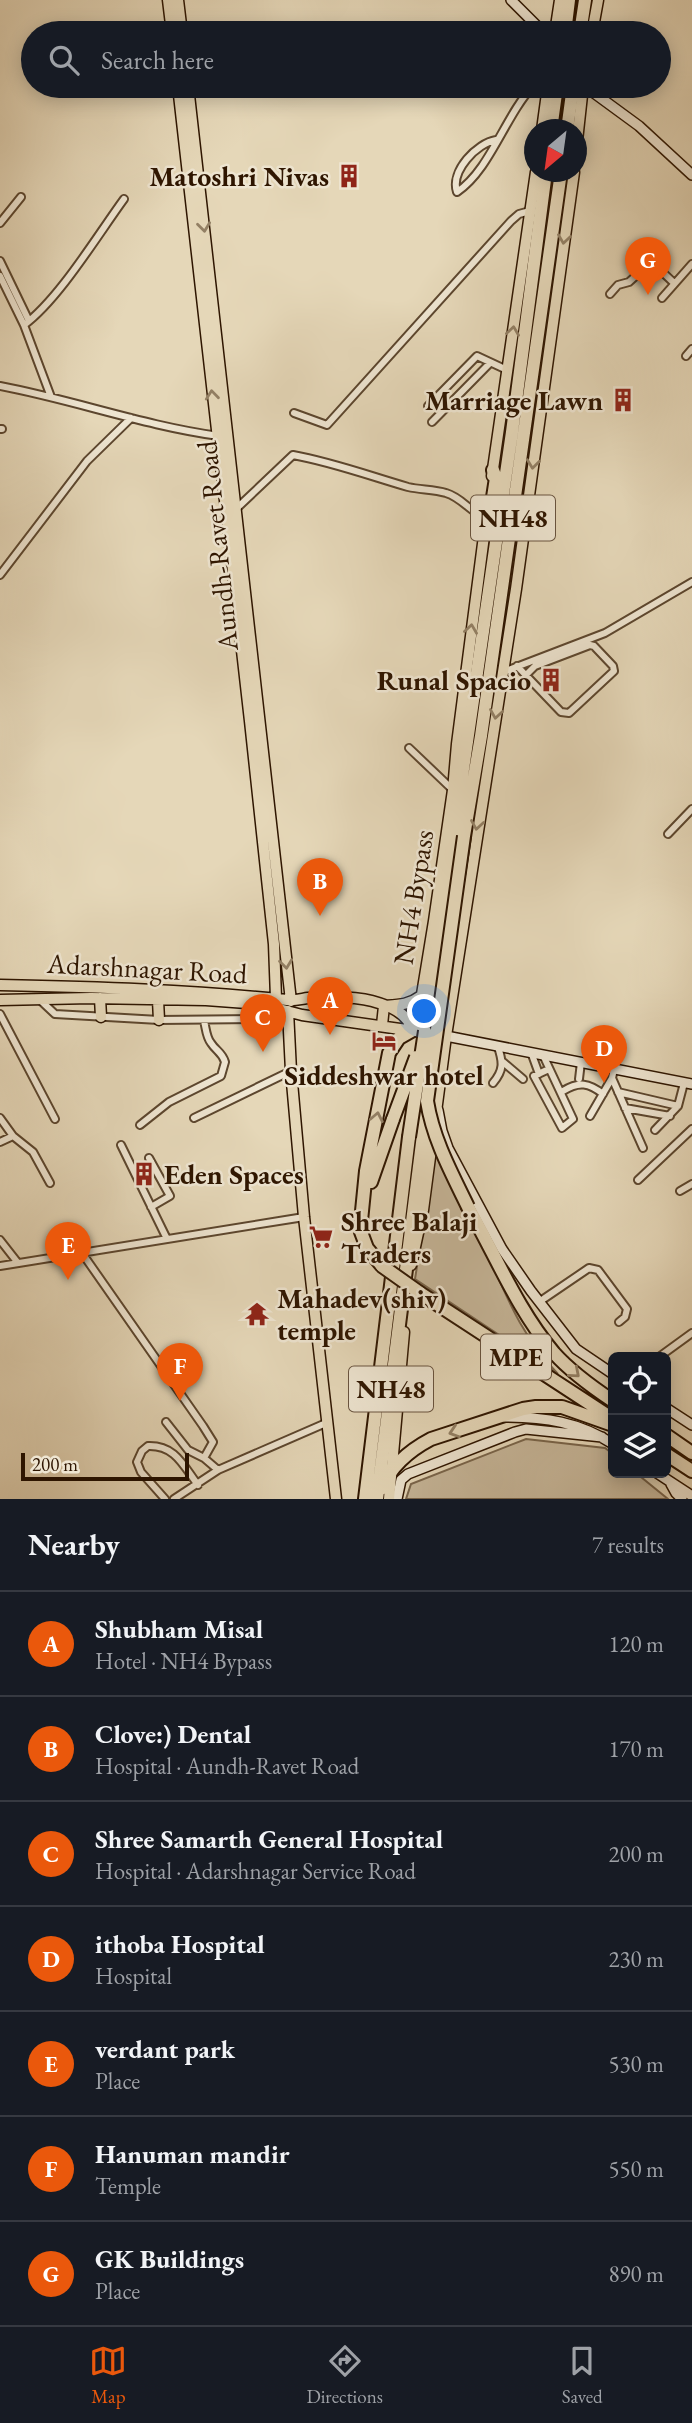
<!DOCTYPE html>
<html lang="en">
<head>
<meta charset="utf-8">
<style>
	:root { --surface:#171b24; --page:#242831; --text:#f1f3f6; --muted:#9ea1a6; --line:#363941; --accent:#ea580c }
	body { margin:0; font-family:"EB Garamond",serif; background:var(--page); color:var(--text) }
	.controls { position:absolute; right:21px; bottom:21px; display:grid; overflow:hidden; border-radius:10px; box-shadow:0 4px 18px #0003 }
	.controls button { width:63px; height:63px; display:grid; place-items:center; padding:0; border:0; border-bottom:2px solid var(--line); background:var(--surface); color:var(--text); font:35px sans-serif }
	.compass { position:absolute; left:524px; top:119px; width:63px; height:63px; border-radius:50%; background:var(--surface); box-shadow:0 4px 18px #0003; rotate:209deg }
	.scale { position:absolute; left:21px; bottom:18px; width:168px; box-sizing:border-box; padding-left:7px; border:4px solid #2e1500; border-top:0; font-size:19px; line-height:24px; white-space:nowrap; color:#2e1500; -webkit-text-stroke:5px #eee5d1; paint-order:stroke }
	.you { position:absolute; left:425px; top:1012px; width:24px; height:24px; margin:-18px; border:5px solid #fff; border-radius:50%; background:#1a73e8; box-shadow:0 0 0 10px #1a73e833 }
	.badge { display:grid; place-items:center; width:46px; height:46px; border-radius:50%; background:var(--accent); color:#fff; font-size:23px; font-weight:700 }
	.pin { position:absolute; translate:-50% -58px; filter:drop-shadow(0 2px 4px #0008) }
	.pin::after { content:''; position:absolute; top:37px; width:24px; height:21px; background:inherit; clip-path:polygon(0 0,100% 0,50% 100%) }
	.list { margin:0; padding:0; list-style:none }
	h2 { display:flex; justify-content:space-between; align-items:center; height:91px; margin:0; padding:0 28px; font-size:30px }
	h2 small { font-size:23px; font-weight:400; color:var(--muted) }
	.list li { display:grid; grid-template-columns:46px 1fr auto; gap:21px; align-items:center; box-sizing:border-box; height:105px; padding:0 28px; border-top:2px solid var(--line) }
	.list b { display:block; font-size:26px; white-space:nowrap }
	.list p { margin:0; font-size:23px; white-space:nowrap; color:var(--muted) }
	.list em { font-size:23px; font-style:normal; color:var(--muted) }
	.icon { flex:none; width:38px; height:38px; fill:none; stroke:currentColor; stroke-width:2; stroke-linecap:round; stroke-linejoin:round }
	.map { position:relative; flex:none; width:692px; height:1499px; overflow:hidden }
	.search { position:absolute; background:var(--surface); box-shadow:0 4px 18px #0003; left:21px; right:21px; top:21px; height:77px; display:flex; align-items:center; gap:18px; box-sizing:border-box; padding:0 24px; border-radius:38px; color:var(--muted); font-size:26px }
	.sheet { height:826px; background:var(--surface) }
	nav { display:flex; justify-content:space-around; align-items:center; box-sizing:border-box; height:98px; border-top:2px solid var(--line); background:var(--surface); font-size:19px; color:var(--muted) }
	nav a { display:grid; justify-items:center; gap:4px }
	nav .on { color:var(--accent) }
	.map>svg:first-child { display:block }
	.green { fill:#c6b699; stroke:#7a664c; stroke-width:2 }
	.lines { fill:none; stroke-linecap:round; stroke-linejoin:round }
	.street-casing { stroke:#5c462e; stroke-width:10 }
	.secondary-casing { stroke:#2e1500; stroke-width:12 }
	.primary-casing { stroke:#2e1500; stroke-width:13 }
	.highway-casing { stroke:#2e1500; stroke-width:16 }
	.street { stroke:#eee5d1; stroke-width:6 }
	.secondary { stroke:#eee5d1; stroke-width:9 }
	.primary { stroke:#e5d7b8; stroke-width:10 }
	.highway { stroke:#e5d7b8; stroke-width:12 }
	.highway-bridge-casing { stroke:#2e1500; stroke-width:16; stroke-linecap:butt }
	.highway-bridge { stroke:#e5d7b8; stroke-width:12 }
	.oneway { stroke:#938065 }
	.labels { text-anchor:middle; stroke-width:5; stroke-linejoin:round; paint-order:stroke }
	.shield { fill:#eee5d1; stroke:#68533f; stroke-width:2 }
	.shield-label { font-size:26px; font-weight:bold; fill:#2e1500 }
	.poi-label { font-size:28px; font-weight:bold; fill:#2e1500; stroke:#eee5d1; text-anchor:end }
	.street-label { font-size:28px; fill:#2e1500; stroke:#eee5d1 }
</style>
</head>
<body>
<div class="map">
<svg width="692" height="1499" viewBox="0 0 692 1499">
	<rect width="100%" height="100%" fill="#e5d7b8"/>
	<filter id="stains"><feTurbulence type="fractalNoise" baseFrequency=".00286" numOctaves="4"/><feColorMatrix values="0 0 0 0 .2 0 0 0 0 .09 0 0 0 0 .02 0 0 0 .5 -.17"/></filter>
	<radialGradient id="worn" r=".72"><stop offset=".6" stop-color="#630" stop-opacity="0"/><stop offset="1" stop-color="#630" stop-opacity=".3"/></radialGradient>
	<path class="green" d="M 435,1152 C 451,1184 470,1216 485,1248 C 507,1297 520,1334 558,1374 L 415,1279 Z
		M 526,1439 L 605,1448 L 613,1454 L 613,1473 L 636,1473 L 668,1499 L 406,1499 L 411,1484 Z"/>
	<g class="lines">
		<g class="street-casing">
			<path id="street" d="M 496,140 C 477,143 450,171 457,192 C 490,170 505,116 533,86
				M 0,223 L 21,197
				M 0,261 L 29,321
				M 0,276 L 24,325 L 51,397
				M 610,294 L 618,285 L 629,282 L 650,263 L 654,264 L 674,283
				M 662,298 L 692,264
				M 24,325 C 59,299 97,236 124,199
				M 686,356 L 692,349
				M 0,386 C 74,400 145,426 219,436
				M 428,406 L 477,356 L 507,370
				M 294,413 L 327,425 L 511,221 L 519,214 L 530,211
				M 432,422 L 490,363
				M 0,429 L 2,429
				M 236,509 L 293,455 C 332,462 370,476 408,487 C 421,490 434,489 446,493 C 463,498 470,513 487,518
				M 0,575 L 87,461 L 131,418
				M 517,666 L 561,712 L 569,713 L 614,671 L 613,666 L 594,646 L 590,645 L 535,666 L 526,675
				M 503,672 L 605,633 L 692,582
				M 409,748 L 453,790
				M 668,834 L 692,809
				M 39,999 L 55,1014 L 159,1020 L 268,1019 L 286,1012
				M 0,1014 L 55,1119
				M 531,1052 L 539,1074
				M 543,1055 L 573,1119 L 562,1128 L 534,1076 L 549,1069
				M 503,1062 L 523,1079
				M 614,1069 L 612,1078 L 643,1148
				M 579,1079 L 581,1062
				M 493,1083 C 504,1070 503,1062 498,1047
				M 563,1091 C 579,1081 589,1083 603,1094
				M 618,1092 L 678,1106
				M 625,1108 L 670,1116
				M 590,1116 L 612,1078
				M 0,1118 L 13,1136 L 33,1152 L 50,1183
				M 194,1118 L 291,1071
				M 140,1125 L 169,1102 L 221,1076 L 225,1062 C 222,1052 216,1051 211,1043 C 206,1037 206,1028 204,1021
				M 655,1130 L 678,1106 L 684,1083
				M 0,1142 L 13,1136
				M 121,1145 L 167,1239
				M 149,1158 L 170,1196 L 151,1207
				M 638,1180 L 692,1129
				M 680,1191 L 692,1184
				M 0,1240 L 18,1263
				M 82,1253 L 203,1426 L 213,1442 L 204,1458 L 218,1470
				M 0,1266 L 304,1217
				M 539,1302 L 589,1268 L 598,1270 L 627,1309 L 625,1317 L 619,1322
				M 659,1357 L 692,1333
				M 166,1422 L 188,1450 L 204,1458
				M 165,1499 L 141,1472 L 137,1462 L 142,1451 L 148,1446 C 175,1445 183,1465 198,1485
				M 174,1499 L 218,1470 L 326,1423"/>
		</g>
		<g class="secondary-casing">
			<path id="secondary" d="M 511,0 L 544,33
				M 588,86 L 594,93 L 639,126 L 692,175
				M 446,1036 L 692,1084
				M 438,1110 L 442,1131 L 448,1148 L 502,1249 L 531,1291 L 576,1349 L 613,1374
				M 666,1408 L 692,1425
				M 505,1417 C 545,1417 579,1422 613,1444
				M 657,1473 L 692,1496
				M 671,1484 L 676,1493 L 682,1499
				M 397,1499 L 401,1480 L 408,1474 L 515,1432 L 526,1429 L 602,1437"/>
		</g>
		<g class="primary-casing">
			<path id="primary" d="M 168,0 L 172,33
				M 178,0 L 182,33
				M 555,33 L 560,0
				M 592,33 L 598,0
				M 178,86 L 250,721 L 274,944 L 276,998
				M 188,86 L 291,1001
				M 542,130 L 548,86
				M 576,150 L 583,86
				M 492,476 L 536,172
				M 0,985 C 96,987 192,990 287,1000 C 294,1001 301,999 308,998 C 328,997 353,996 372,1001 C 390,1006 406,1012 413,1030
				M 100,998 L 101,1017
				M 0,1000 L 91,998 L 206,1000 L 260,1004 L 302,1015 L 414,1031
				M 158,1000 L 159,1020
				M 288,1011 L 291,1071 L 304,1217 L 336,1499
				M 382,1025 L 384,1006 C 399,1005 409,1005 421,996
				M 416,1031 L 434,921 L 453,790 L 457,744 L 488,505
				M 411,1265 L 423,1210 L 446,1036 L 516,589 L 574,172
				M 389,1499 L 404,1332"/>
		</g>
		<g class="highway-casing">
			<path id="highway" d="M 565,33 L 569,0
				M 580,33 L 585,0
				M 551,130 L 557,86
				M 567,130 L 573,86
				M 493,470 L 496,478 L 491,510 L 497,525
				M 464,836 L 481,736 L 561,172
				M 425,1031 L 512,432 L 546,172
				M 371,1182 L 393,1119
				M 468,1207 C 496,1256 517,1309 554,1353 C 571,1372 592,1387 613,1401
				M 382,1266 L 367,1248 L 361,1232 L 361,1221 L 366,1171 L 389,1053 L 399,1038 L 413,1030
				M 420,1293 L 610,1417
				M 666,1435 L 692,1453
				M 666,1454 L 692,1471
				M 381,1489 C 391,1466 410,1450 431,1439 L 523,1409 L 536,1407 L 562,1407 L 613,1425
				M 365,1499 L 409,1137
				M 377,1499 L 427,1103"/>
		</g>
		<use href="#street" class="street"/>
		<use href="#secondary" class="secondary"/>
		<use href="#primary" class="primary"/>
		<use href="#highway" class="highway"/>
		<g class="highway-bridge-casing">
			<path id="highway-bridge" d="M 464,836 L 427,1101 C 433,1139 451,1172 468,1207
				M 393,1119 L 416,1057
				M 409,1137 L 425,1031
				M 382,1266 L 420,1293"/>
		</g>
		<use href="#highway-bridge" class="highway-bridge"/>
	</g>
	<defs><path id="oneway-chevron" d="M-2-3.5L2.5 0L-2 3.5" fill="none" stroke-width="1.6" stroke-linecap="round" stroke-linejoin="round" transform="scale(1.75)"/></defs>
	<g class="oneway">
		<use href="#oneway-chevron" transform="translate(204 227) rotate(83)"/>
		<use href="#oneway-chevron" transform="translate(564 239) rotate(98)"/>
		<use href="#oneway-chevron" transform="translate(513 331) rotate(-82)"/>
		<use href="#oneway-chevron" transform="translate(212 395) rotate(-96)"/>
		<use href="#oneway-chevron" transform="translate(533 464) rotate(97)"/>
		<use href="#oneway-chevron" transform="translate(471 629) rotate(-82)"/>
		<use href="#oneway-chevron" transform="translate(496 714) rotate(99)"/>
		<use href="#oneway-chevron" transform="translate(477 825) rotate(99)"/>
		<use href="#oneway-chevron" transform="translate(286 964) rotate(83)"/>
		<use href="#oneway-chevron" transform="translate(377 1117) rotate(-79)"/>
		<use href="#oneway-chevron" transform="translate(575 1373) rotate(41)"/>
		<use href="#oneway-chevron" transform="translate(454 1432) rotate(162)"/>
	</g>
	<defs>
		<g id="building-bare" transform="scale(1.89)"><path d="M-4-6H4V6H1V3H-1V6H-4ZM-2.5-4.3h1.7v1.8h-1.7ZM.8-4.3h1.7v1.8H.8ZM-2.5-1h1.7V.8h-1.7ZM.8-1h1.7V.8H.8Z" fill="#8f2418" stroke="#eee5d1" stroke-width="2.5" paint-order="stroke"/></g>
		<g id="hotel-bare" transform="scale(1.89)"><path d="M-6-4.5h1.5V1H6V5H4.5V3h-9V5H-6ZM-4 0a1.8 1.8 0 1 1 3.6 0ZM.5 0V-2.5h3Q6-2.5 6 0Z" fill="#8f2418" stroke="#eee5d1" stroke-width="2.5" paint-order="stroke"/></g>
		<g id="supermarket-bare" transform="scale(1.89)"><path d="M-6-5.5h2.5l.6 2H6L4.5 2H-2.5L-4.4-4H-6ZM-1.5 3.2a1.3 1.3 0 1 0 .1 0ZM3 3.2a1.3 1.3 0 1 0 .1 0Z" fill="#8f2418" stroke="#eee5d1" stroke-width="2.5" paint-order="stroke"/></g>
		<g id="temple-bare" transform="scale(1.89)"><path d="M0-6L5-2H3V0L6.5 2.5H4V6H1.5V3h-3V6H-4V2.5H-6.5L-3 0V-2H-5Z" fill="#8f2418" stroke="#eee5d1" stroke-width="2.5" paint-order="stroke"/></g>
	</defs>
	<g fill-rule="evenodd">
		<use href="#building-bare" x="349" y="176"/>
		<use href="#building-bare" x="623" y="400"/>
		<use href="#building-bare" x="551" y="680"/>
		<use href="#hotel-bare" x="384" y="1041"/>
		<use href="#building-bare" x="144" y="1174"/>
		<use href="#supermarket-bare" x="321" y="1237"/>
		<use href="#temple-bare" x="257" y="1314"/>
	</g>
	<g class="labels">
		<g class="shield">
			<rect x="471" y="495.5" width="84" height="45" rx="5"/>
			<rect x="481" y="1334.5" width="70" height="45" rx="5"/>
			<rect x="349" y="1366.5" width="84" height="45" rx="5"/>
		</g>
		<g class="shield-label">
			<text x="513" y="527">NH48</text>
			<text x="516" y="1366">MPE</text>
			<text x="391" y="1398">NH48</text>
		</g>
		<g class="poi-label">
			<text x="329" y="186">Matoshri Nivas</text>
			<text x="603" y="410">Marriage Lawn</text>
			<text x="531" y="690">Runal Spacio</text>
			<text x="384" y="1085" text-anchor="middle">Siddeshwar hotel</text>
			<text x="164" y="1184" text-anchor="start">Eden Spaces</text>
			<text x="341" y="1231" text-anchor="start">Shree Balaji<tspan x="341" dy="32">Traders</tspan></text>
			<text x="277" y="1308" text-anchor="start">Mahadev(shiv)<tspan x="277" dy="32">temple</tspan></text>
		</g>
		<g class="street-label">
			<text transform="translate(217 546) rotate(-96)" y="10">Aundh-Ravet Road</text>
			<text transform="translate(413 897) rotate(-81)" y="10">NH4 Bypass</text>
			<text transform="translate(147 968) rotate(3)" y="10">Adarshnagar Road</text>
		</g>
	</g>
	<rect width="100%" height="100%" filter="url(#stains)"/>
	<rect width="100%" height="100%" fill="url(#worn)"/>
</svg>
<div class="controls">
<button><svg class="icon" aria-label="locate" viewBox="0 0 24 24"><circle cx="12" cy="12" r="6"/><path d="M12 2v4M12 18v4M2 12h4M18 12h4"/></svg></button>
<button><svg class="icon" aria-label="layers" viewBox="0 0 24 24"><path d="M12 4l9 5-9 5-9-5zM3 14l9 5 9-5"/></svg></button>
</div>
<svg class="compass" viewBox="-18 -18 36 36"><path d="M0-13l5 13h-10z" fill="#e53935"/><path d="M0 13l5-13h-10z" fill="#9ea1a6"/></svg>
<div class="scale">200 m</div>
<div class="you"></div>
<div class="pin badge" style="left:330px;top:1035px">A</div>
<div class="pin badge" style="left:320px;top:916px">B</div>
<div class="pin badge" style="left:263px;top:1052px">C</div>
<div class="pin badge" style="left:604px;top:1083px">D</div>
<div class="pin badge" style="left:68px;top:1280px">E</div>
<div class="pin badge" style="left:180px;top:1401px">F</div>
<div class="pin badge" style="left:648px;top:295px">G</div>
<div class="search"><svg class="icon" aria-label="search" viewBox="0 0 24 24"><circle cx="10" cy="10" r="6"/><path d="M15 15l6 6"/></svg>Search here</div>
</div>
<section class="sheet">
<h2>Nearby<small>7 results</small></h2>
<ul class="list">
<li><span class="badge">A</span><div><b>Shubham Misal</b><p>Hotel · NH4 Bypass</p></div><em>120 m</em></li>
<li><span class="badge">B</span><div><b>Clove:) Dental</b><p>Hospital · Aundh-Ravet Road</p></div><em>170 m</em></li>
<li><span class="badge">C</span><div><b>Shree Samarth General Hospital</b><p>Hospital · Adarshnagar Service Road</p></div><em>200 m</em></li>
<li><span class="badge">D</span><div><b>ithoba Hospital</b><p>Hospital</p></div><em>230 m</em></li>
<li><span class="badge">E</span><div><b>verdant park</b><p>Place</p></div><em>530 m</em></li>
<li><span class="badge">F</span><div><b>Hanuman mandir</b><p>Temple</p></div><em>550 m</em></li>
<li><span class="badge">G</span><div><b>GK Buildings</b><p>Place</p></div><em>890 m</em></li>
</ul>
</section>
<nav>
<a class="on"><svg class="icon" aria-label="map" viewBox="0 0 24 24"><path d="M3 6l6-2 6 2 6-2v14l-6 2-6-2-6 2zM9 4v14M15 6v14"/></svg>Map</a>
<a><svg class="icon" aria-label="directions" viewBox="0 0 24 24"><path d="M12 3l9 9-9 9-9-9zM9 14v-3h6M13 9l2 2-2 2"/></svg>Directions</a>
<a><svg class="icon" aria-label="saved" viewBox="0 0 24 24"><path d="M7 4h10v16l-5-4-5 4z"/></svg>Saved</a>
</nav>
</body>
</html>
